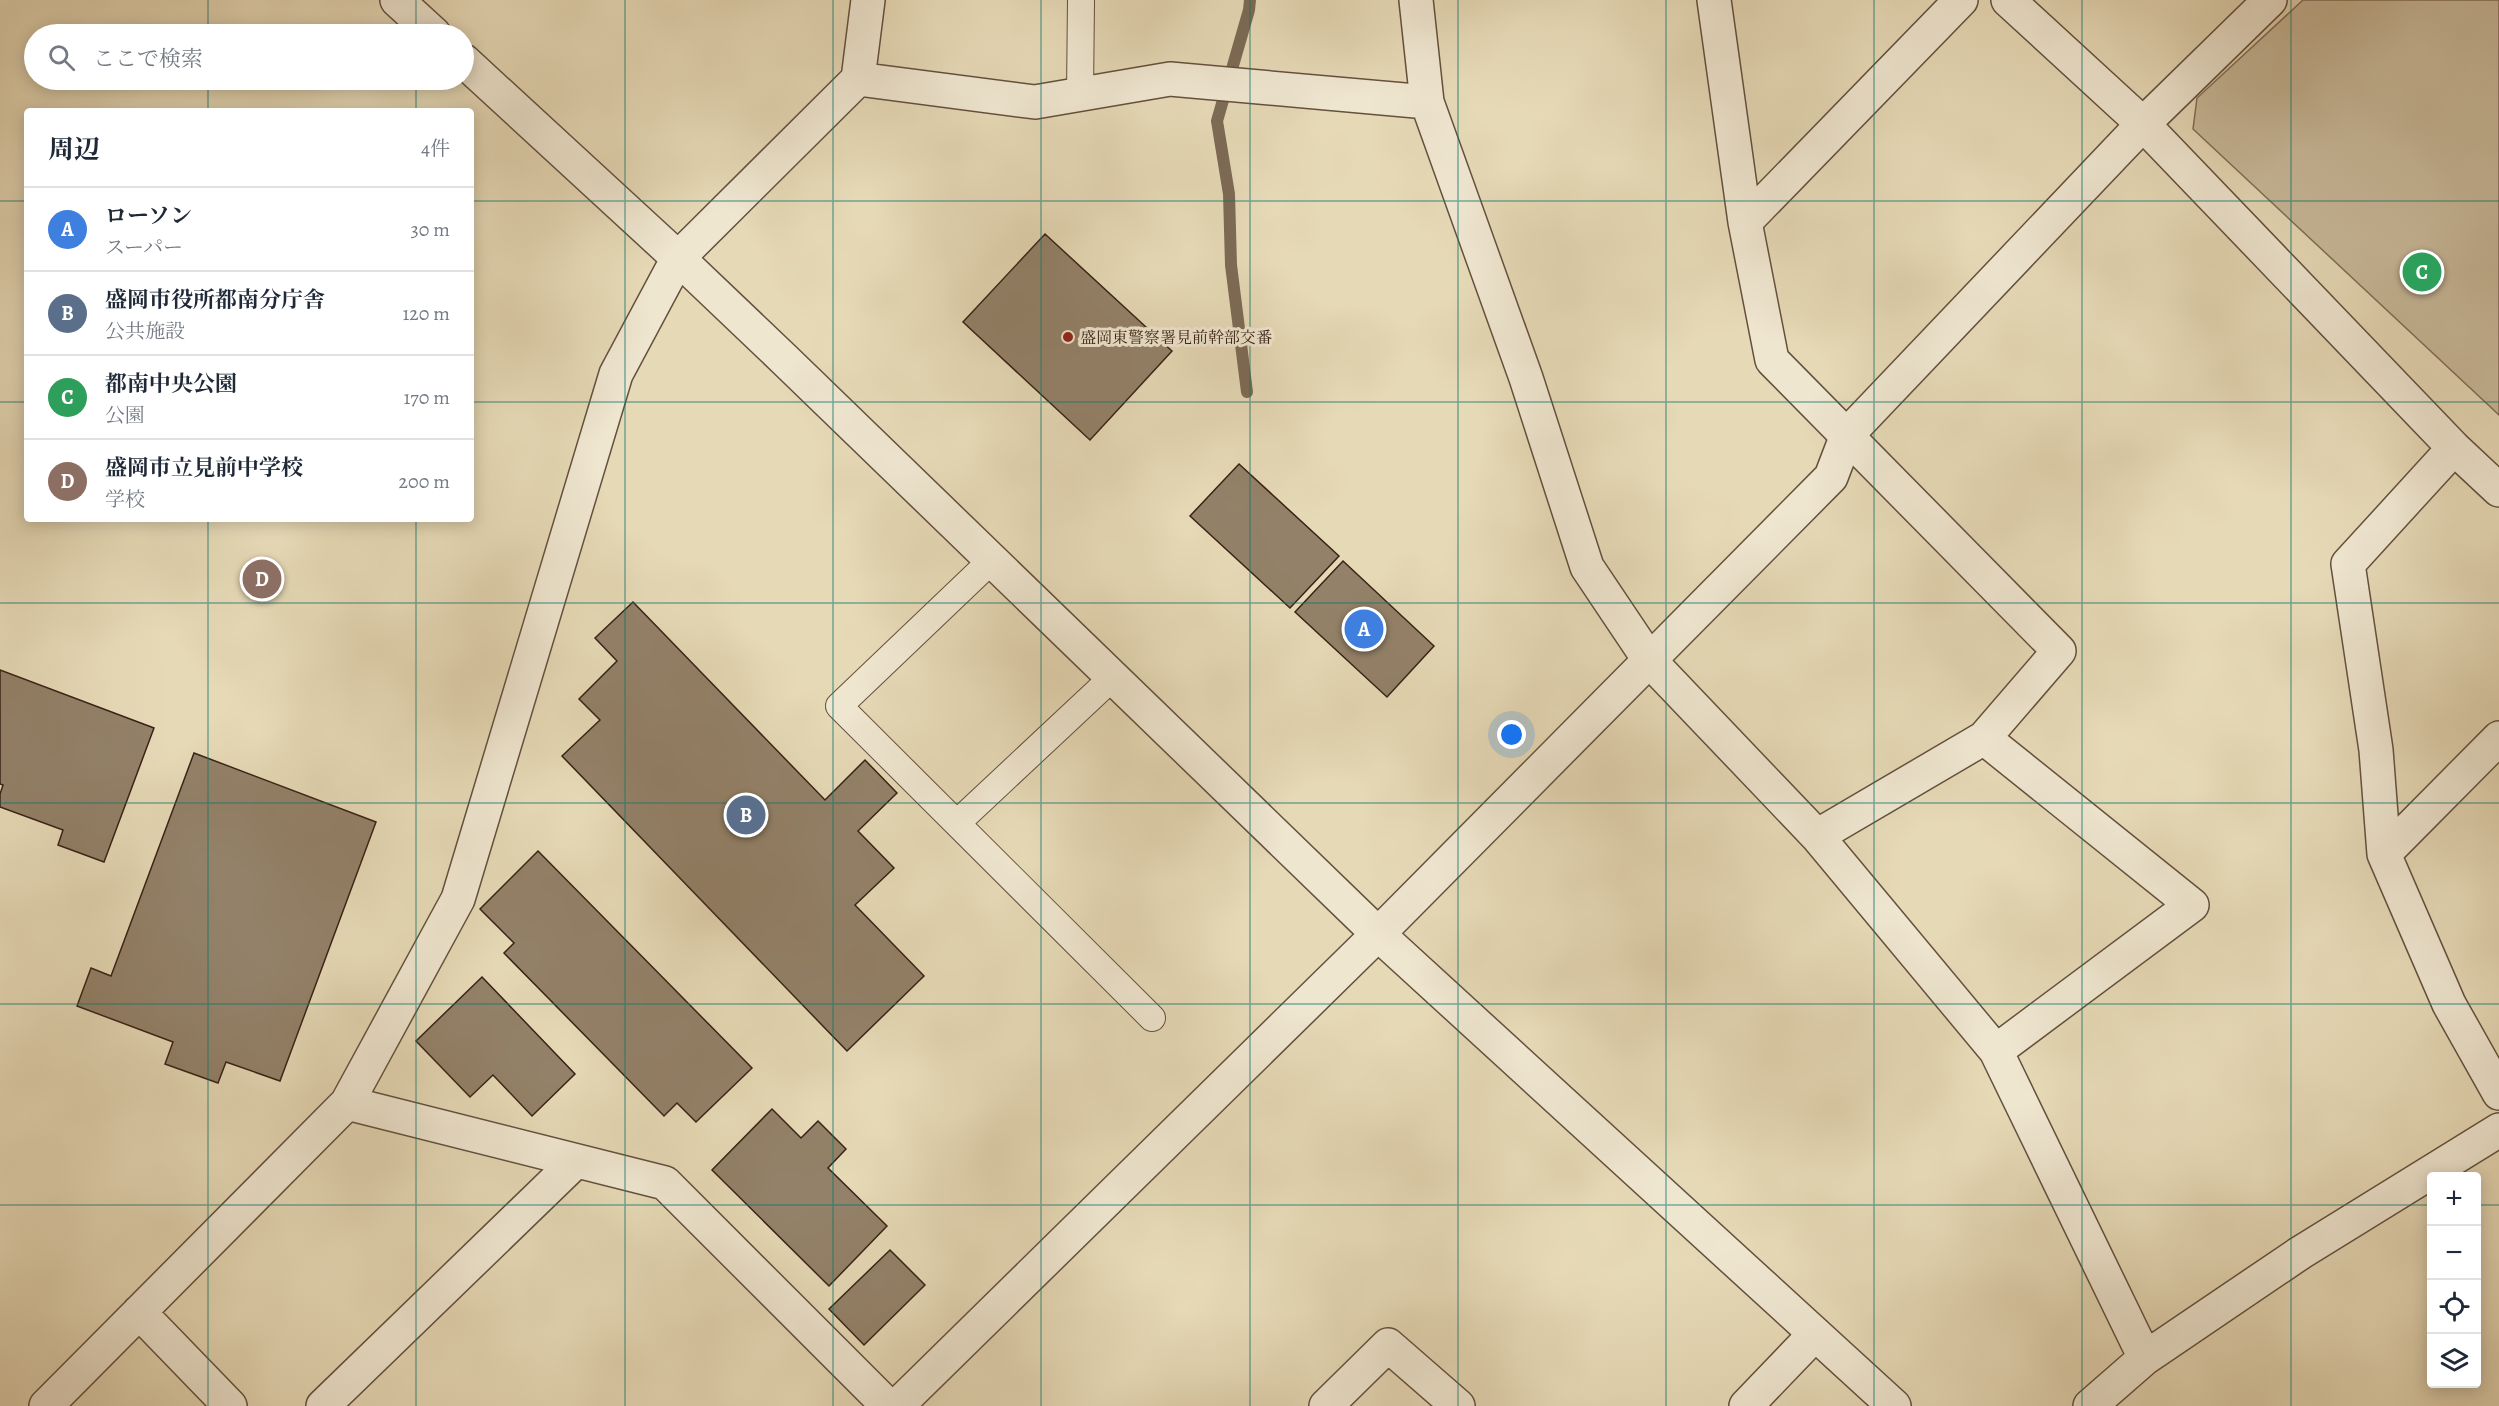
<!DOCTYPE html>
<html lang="ja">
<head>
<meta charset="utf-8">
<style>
	:root { --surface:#fff; --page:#f2f2f3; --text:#1f2937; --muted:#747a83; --line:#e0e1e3; --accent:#1a73e8 }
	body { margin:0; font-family:Alegreya,"Noto Serif JP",serif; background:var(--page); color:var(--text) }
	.controls { position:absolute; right:18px; bottom:18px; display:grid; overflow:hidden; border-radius:6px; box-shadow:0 3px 15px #0003 }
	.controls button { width:54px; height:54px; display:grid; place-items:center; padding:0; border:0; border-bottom:2px solid var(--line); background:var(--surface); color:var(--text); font:30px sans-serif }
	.you { position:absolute; left:1512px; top:735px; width:21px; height:21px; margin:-15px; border:4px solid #fff; border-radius:50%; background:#1a73e8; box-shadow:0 0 0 9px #1a73e833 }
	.badge { display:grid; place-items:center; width:39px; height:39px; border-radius:50%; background:var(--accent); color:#fff; font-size:20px; font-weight:700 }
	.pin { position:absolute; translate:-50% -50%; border:3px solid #fff; box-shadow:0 2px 6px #0006 }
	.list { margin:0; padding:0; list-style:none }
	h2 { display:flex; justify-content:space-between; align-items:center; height:78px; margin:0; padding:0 24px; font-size:26px }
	h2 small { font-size:20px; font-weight:400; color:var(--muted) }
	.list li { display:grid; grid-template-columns:39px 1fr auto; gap:18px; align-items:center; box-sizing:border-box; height:84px; padding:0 24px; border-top:2px solid var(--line) }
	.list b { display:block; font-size:22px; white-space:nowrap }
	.list p { margin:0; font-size:20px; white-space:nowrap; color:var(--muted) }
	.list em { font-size:20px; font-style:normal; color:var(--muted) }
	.icon { flex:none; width:33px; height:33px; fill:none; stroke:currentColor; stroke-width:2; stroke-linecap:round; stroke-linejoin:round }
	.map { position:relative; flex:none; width:2499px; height:1406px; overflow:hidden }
	.search { position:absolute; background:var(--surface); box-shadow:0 3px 15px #0003; left:24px; top:24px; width:450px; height:66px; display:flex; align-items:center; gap:15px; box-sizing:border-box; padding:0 21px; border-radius:33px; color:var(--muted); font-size:22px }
	.panel { position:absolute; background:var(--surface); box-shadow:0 3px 15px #0003; left:24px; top:108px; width:450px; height:414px; border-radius:6px }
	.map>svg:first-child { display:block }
	.green { fill:#c9ba9b; stroke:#816e58; stroke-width:1.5 }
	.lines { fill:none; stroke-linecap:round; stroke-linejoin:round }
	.stream { stroke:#7d6b56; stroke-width:12 }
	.building { fill:#938169; stroke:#392216; stroke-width:1.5 }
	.service-casing { stroke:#64503e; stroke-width:28 }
	.minor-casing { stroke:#64503e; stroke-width:36 }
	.tertiary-casing { stroke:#64503e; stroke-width:36 }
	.service { stroke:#efe6d0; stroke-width:26 }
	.minor { stroke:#efe6d0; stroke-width:33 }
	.tertiary { stroke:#efe6d0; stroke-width:33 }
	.grid { fill:none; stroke:#0f766e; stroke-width:1.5; stroke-opacity:0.55 }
	.poi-dot { fill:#8f2418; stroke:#efe6d0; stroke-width:2 }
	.labels { text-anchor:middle; stroke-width:6; stroke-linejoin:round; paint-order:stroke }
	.poi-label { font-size:16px; fill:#392216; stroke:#efe6d0; text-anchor:start }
</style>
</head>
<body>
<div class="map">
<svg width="2499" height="1406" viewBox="0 0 2499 1406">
	<rect width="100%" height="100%" fill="#e6d9b6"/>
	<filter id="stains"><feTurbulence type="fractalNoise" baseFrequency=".00333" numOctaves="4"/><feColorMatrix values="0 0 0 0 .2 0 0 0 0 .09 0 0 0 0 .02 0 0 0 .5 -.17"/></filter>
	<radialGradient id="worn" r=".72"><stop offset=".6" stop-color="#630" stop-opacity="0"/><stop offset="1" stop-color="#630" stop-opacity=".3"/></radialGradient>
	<path class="green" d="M 2303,0 L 2499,0 L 2499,415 L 2193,129 L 2197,98 Z"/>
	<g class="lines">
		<path class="stream" d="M 1247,392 L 1231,265 L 1229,194 L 1217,121 L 1249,10 L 1250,0"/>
	</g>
	<path class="building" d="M 1045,234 L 1172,351 L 1090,440 L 963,322 Z
		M 1239,464 L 1339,556 L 1290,608 L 1190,516 Z
		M 1343,561 L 1434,646 L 1387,697 L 1295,612 Z
		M 633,602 L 825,800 L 865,760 L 897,793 L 858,831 L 894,868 L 855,905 L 924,976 L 847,1051 L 562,756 L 600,720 L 579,699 L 617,661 L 595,638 Z
		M 0,670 L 154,728 L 104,862 L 58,845 L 63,830 L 0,807 L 0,794 L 3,785 L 0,784 Z
		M 194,753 L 376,822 L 280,1081 L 226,1062 L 218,1083 L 165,1064 L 173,1042 L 77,1006 L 91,968 L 111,976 Z
		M 538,851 L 752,1068 L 696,1122 L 677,1103 L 664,1116 L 504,953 L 514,943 L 480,909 Z
		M 482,977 L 575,1074 L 532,1116 L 493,1075 L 470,1097 L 416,1041 Z
		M 772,1109 L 801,1138 L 818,1121 L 846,1149 L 828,1168 L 887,1226 L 829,1286 L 712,1170 Z
		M 890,1250 L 925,1285 L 864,1345 L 829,1309 Z"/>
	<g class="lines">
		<g class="service-casing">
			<path id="service" d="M 1080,94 L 1081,0
				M 992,560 L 839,706 L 1152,1018
				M 957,823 L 1113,677"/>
		</g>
		<g class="minor-casing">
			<path id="minor" d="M 1714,0 L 1745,222 L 1772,360 L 2059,651 L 1984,738 L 1817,836
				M 2008,0 L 2143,124 L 2454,448 L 2499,490
				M 858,79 L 1035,102 L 1170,79 L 1427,102 L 1416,0
				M 1427,102 L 1526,378 L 1587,567 L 1650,661 L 1817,836 L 1996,1051 L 2145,1358
				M 1745,222 L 1961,0
				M 1847,435 L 2143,124 L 2270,0
				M 2454,448 L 2348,564 L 2376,750 L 2384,854 L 2449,1004 L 2499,1093
				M 1984,738 L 2192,905 L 1996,1051
				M 2384,854 L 2499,738
				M 347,1103 L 665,1183 L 888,1406
				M 139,1312 L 230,1406
				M 46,1406 L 347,1103 L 458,899 L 616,374 L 678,258 L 858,79 L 868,0
				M 323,1406 L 576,1161
				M 1326,1406 L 1388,1345 L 1458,1406
				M 1746,1406 L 1815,1334
				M 2090,1406 L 2145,1358 L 2300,1253 L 2499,1130"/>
		</g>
		<g class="tertiary-casing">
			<path id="tertiary" d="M 397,0 L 434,34
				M 464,61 L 678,258 L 785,360 L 1378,934 L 1894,1406
				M 897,1406 L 1378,934 L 1831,477 L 1847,435"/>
		</g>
		<use href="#service" class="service"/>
		<use href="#minor" class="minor"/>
		<use href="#tertiary" class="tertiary"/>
	</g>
	<path class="grid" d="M 208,0 L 208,34M 416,0 L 416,34M 625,0 L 625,1406M 833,0 L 833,1406M 1041,0 L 1041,1406M 1250,0 L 1250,1406M 1458,0 L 1458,1406M 1666,0 L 1666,1406M 1874,0 L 1874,1406M 2082,0 L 2082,1406M 2291,0 L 2291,1406M 208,80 L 208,111M 416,80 L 416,111M 0,201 L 27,201M 471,201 L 2499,201M 0,402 L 27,402M 471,402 L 2499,402M 208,519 L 208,1406M 416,519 L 416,1406M 0,603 L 2499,603M 0,803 L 2499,803M 0,1004 L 2499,1004M 0,1205 L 2432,1205M 2476,1205 L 2499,1205"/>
	<circle class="poi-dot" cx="1068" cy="337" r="6"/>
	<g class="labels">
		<g class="poi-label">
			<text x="1080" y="343">盛岡東警察署見前幹部交番</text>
		</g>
	</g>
	<rect width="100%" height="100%" filter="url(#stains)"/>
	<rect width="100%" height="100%" fill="url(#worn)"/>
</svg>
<div class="controls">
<button>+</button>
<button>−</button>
<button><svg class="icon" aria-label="locate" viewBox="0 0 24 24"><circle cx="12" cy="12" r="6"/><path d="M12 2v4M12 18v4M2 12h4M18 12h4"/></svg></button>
<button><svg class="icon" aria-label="layers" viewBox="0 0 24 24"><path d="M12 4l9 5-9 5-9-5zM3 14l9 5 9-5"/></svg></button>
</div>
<div class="you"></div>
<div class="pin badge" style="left:1364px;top:629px;background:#3f7fe0">A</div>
<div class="pin badge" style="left:746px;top:815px;background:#5c6f8a">B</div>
<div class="pin badge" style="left:2422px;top:272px;background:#2e9e5b">C</div>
<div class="pin badge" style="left:262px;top:579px;background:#8d6e63">D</div>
<div class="search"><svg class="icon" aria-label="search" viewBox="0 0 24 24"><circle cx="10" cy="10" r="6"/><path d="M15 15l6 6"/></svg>ここで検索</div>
<section class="panel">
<h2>周辺<small>4件</small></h2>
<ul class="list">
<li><span class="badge" style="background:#3f7fe0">A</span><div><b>ローソン</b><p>スーパー</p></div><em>30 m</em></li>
<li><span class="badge" style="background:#5c6f8a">B</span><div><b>盛岡市役所都南分庁舎</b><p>公共施設</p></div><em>120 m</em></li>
<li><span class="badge" style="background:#2e9e5b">C</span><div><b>都南中央公園</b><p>公園</p></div><em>170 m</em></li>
<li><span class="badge" style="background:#8d6e63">D</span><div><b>盛岡市立見前中学校</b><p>学校</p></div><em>200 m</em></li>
</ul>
</section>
</div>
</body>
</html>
